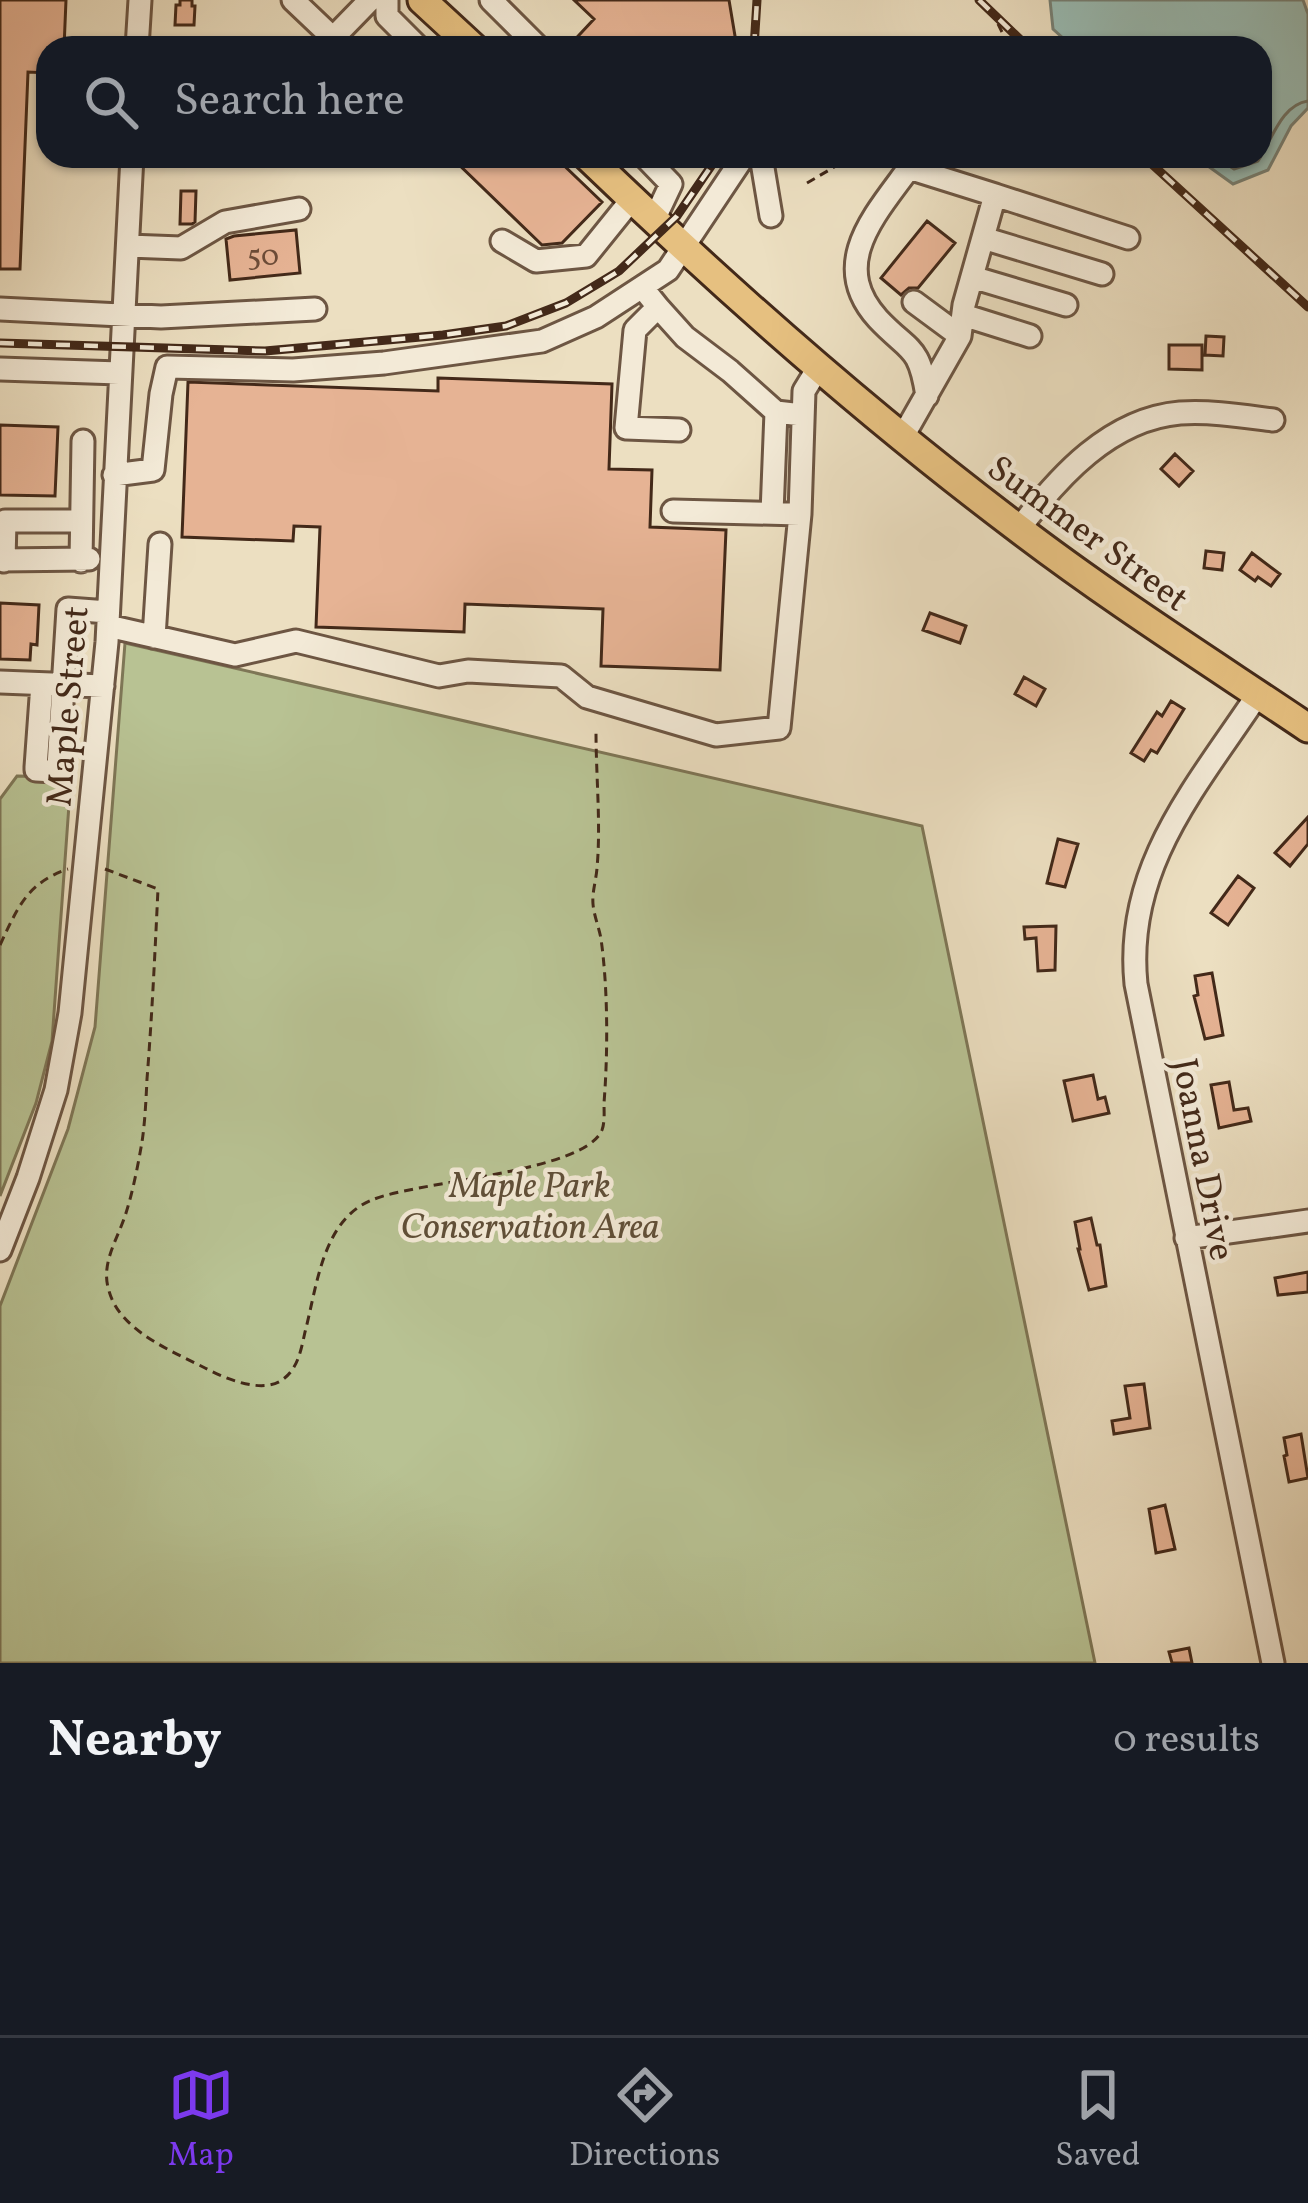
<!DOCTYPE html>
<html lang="en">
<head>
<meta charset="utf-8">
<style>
	:root { --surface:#171b24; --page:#242831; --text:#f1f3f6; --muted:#9ea1a6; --line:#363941; --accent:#7c3aed }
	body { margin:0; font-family:Vollkorn,serif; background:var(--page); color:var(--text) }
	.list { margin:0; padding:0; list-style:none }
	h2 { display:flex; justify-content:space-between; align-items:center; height:156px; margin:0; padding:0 48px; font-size:51px }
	h2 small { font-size:39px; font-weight:400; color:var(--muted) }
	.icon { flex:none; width:66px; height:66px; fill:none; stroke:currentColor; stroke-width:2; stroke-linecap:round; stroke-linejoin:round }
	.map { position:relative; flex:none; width:1308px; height:1663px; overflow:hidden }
	.search { position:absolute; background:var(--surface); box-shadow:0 3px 9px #0004; left:36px; right:36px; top:36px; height:132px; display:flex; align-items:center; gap:30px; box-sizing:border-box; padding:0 42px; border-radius:36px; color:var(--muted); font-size:45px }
	.sheet { height:372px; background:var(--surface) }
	nav { display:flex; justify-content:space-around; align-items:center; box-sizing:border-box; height:168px; border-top:3px solid var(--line); background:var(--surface); font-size:33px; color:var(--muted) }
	nav a { display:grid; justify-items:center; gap:6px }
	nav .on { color:var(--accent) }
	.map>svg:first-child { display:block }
	.green { fill:#b8c293; stroke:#7e7656; stroke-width:3 }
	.water { fill:#99bcb4; stroke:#778176; stroke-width:3 }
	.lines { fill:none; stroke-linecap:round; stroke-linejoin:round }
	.shore { stroke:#6e7266; stroke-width:3 }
	.building { fill:#e6b394; stroke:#432919; stroke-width:3 }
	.minor-casing { stroke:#6d5643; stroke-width:27 }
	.major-casing { stroke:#432919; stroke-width:33 }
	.path { stroke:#432919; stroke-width:3; stroke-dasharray:9 6; stroke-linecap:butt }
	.minor { stroke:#f3ead7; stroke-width:21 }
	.major { stroke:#e6c080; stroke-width:27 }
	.rail-casing { stroke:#432919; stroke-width:9 }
	.rail { stroke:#f3ead7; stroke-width:4.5; stroke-dasharray:14; stroke-linecap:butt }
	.labels { text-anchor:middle; stroke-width:9; stroke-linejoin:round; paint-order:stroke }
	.number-label { font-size:30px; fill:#6c4c38 }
	.street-label { font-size:36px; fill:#432919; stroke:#f3ead7 }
	.park-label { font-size:36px; font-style:italic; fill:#604f38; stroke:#f3ead7 }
</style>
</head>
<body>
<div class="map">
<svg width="1308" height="1663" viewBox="0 0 1308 1663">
	<rect width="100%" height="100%" fill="#ecdfc1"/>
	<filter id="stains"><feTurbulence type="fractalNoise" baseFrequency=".00167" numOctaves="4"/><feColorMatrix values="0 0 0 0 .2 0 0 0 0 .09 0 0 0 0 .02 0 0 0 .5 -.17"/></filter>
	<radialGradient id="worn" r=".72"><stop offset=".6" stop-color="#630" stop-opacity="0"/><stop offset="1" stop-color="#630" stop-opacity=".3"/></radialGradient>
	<path class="green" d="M 125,643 L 922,826 L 1095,1663 L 0,1663 L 0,1306 L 68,1129 L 95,1027 Z
		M 17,776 L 71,777 L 52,1041 L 36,1103 L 0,1196 L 0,799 Z"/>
	<path class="water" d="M 1050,0 L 1303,0 L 1308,14 L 1308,108 L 1291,126 L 1268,170 L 1233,184 L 1194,156 L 1260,156 L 1260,48 L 1074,48 L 1053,29 Z"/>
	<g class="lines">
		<path class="shore" d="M 1214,156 L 1234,169 L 1258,161 C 1272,140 1281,105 1308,101"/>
	</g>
	<path class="building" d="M 0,0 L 66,0 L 64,48 L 48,48 L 48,73 L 28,72 L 20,269 L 0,269 Z
		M 180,0 L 192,0 L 192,6 L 195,6 L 194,25 L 175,25 L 176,5 L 180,5 Z
		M 574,0 L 729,0 L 737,48 L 567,48 L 594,19 Z
		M 450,156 L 554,156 L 602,202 L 562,243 L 542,245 Z
		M 181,191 L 196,191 L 195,222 L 192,224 L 180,224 Z
		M 927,221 L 955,243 L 918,288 L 909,288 L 901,295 L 881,278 Z
		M 296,230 L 300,273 L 230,280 L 226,239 L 234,236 Z
		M 1206,336 L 1224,337 L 1223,356 L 1205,355 Z
		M 1169,345 L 1202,345 L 1202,370 L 1169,369 Z
		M 438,378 L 612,384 L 609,469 L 652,470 L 650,527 L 726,530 L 720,670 L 601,666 L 603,609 L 465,604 L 464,632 L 316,627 L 320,527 L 294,526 L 293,541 L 182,537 L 188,382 L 438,391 Z
		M 0,425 L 58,427 L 55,496 L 0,495 Z
		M 1175,454 L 1193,471 L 1179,486 L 1161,469 Z
		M 1206,551 L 1224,553 L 1222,570 L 1204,568 Z
		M 1252,553 L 1280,574 L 1271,586 L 1258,577 L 1255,581 L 1240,570 Z
		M 0,603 L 39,605 L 37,645 L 31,644 L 30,660 L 0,659 Z
		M 930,613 L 966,626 L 960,643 L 923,630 Z
		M 1024,677 L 1045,689 L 1036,706 L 1015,694 Z
		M 1171,701 L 1184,709 L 1157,753 L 1151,750 L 1144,761 L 1131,753 L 1157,712 L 1162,716 Z
		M 1308,817 L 1308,844 L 1290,866 L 1275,853 Z
		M 1058,839 L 1078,844 L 1065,887 L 1047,883 Z
		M 1238,876 L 1254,888 L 1228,925 L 1211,913 Z
		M 1056,926 L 1055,970 L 1038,971 L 1036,938 L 1025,939 L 1024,927 Z
		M 1212,973 L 1223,1035 L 1205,1039 L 1194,996 L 1198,995 L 1195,976 Z
		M 1093,1075 L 1098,1099 L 1105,1097 L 1109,1113 L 1073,1121 L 1064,1081 Z
		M 1229,1082 L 1234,1110 L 1248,1108 L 1251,1121 L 1219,1128 L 1211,1085 Z
		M 1091,1218 L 1097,1245 L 1100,1245 L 1106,1286 L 1089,1290 L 1078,1249 L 1080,1249 L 1075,1222 Z
		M 1308,1272 L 1308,1292 L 1278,1295 L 1275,1278 Z
		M 1144,1384 L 1150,1428 L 1114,1434 L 1112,1421 L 1130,1418 L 1125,1386 Z
		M 1301,1434 L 1308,1478 L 1289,1482 L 1284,1456 L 1287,1455 L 1284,1438 Z
		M 1165,1505 L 1175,1549 L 1156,1553 L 1149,1509 Z
		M 1189,1648 L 1192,1663 L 1172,1663 L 1169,1652 Z"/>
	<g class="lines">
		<g class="minor-casing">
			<path id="minor" d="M 293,0 L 333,38 L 370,0
				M 387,0 L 387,16 L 419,48
				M 491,0 L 539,48
				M 137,48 L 140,0
				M 644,156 L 671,184 L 654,220
				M 761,156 L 771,216
				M 995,195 L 1128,238
				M 983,238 L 1102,274
				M 502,241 L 536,261 L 586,256 L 632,199
				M 128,246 L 181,248 L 225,222 L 299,209
				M 972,277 L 1066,305
				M 642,287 L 658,307 L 635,330 L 626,428 L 679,430
				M 914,302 L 960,336
				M 658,307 L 685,337 L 730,371 L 776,412 L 802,415
				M 0,309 L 161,317 L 315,309
				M 963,315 L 1030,336
				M 0,369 L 119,373
				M 902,438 L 960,336 L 964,305 L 995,195 L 909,168 C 875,215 828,264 878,319 C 910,353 919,344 927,396
				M 114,475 L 153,470 L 161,394 L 167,367 L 293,370 L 384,363 L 542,341 L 596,317 L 668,270 L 744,156
				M 673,511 L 800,514
				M 772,513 L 776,412
				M 1019,529 C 1058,477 1110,419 1180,413 C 1212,411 1242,416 1273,420
				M 0,560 L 89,559
				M 4,561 L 5,521 L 80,521
				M 81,561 L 83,441
				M 108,626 L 235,655 L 296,641 L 439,676 L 468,671 L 561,676 L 587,697 L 716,735 L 779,728 L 800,514 L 804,391 L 818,368
				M 154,637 L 160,544
				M 0,682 L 103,686
				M 42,684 L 36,767 L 36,770 L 54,771 L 58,767 L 68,609 L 108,612
				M 1258,694 C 1197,786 1124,867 1136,984 L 1273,1663
				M 1186,1238 L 1308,1221
				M 0,1250 L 28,1178 L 56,1090 L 70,1013 L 107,642 L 132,156"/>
		</g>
		<g class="major-casing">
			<path id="major" d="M 422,0 L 474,48
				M 587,156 C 723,287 864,412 1015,526 C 1109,598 1210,662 1308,728"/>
		</g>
		<path class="path" d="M 980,0 L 996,20 L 1004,36 L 1000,48
			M 807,183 L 853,156
			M 105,869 L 158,889 C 155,952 152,1016 147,1079 C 146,1100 145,1122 142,1142 C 138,1165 133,1191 126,1213 C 118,1239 100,1263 109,1291 C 120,1331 172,1351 205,1368 C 226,1379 262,1394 282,1380 C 298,1369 301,1350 305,1332 C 317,1287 322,1220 372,1200 C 416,1181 584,1173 602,1130 C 605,1122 604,1111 604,1103 C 608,1053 608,988 601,939 C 599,927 594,916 593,904 C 592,892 596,881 597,868 C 601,824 596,777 596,732
			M 0,945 C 18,907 27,883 68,869"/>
		<use href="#minor" class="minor"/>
		<use href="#major" class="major"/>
		<g class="rail-casing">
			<path id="rail" d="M 979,0 L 1029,48
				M 754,48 L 757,0
				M 1143,156 L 1308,307
				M 0,343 L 265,351 L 443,335 L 506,326 L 566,303 L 619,271 L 677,216 L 718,156"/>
		</g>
		<use href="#rail" class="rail"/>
	</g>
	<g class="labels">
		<g class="number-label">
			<text x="263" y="265">50</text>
		</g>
		<g class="street-label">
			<text transform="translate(1089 532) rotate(36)" y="13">Summer Street</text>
			<text transform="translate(66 706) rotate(-85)" y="13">Maple Street</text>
			<text transform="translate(1205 1159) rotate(79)" y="13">Joanna Drive</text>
		</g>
		<g class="park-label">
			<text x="530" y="1197">Maple Park<tspan x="530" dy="41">Conservation Area</tspan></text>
		</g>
	</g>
	<rect width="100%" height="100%" filter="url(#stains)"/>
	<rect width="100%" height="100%" fill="url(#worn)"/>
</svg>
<div class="search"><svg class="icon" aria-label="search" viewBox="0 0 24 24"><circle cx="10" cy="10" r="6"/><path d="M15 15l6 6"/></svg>Search here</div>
</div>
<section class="sheet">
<h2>Nearby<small>0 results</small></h2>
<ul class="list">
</ul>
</section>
<nav>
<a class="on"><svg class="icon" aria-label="map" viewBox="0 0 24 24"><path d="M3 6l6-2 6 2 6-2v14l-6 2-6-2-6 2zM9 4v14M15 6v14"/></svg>Map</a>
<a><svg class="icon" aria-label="directions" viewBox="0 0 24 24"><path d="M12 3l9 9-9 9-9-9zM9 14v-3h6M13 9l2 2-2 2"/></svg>Directions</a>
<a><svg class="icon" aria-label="saved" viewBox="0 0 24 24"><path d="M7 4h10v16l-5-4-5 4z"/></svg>Saved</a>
</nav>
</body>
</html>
